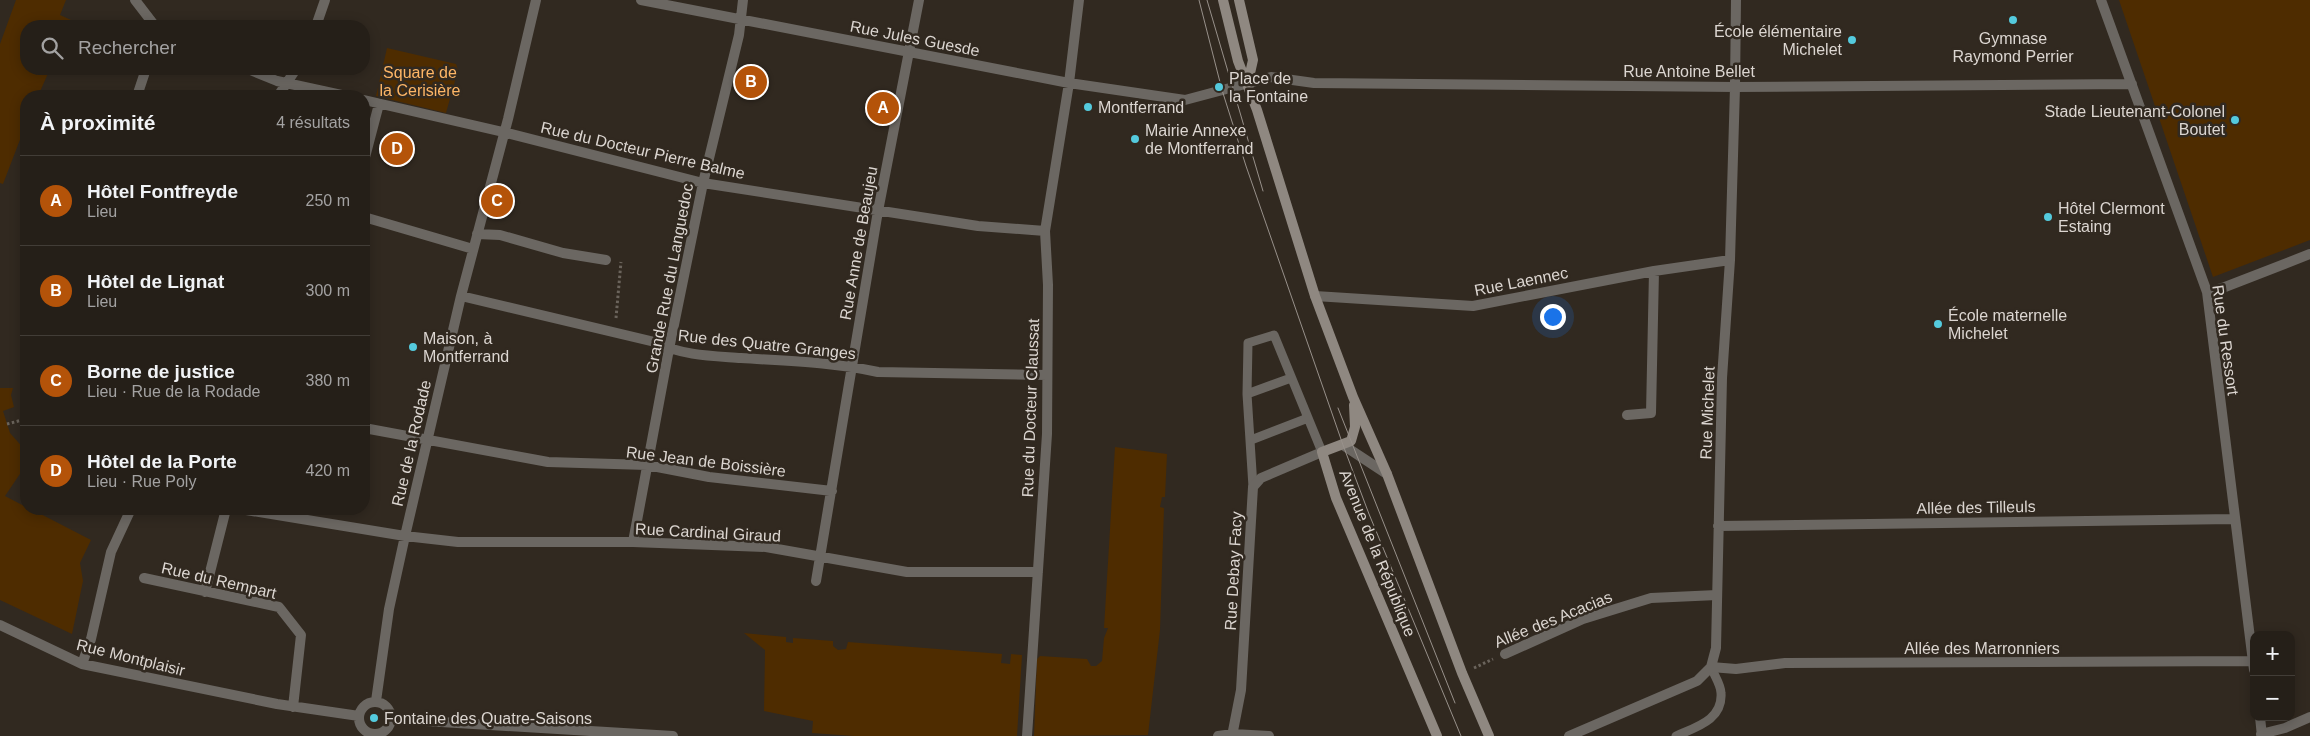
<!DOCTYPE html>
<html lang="fr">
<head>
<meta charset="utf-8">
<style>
	:root { --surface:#251f18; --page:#2d2721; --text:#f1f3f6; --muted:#a3a2a2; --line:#423d37; --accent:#b45309 }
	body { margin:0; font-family:Helvetica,sans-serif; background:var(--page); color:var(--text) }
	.controls { position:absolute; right:15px; bottom:15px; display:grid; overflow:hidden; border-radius:10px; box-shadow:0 2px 12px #0003 }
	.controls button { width:45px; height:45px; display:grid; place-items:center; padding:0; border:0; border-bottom:1px solid var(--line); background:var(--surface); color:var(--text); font:25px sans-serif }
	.you { position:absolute; left:1552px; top:316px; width:18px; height:18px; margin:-12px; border:4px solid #fff; border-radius:50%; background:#1a73e8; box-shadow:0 0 0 8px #1a73e833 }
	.badge { display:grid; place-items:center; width:32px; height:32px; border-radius:50%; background:var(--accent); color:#fff; font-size:16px; font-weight:700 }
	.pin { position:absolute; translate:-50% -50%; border:2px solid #fff; box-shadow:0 1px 5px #0006 }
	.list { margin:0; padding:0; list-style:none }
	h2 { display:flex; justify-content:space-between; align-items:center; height:65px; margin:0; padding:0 20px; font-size:21px }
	h2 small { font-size:16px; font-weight:400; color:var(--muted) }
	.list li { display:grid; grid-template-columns:32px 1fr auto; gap:15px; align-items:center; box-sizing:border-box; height:90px; padding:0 20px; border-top:1px solid var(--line) }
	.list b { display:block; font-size:19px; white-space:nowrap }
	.list p { margin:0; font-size:16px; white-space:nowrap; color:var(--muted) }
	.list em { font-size:16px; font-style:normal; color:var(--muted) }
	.icon { flex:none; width:28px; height:28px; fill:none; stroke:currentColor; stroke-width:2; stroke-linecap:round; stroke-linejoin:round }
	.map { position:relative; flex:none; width:2310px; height:736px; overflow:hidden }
	.search { position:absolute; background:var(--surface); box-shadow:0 2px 12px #0003; left:20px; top:20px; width:350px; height:55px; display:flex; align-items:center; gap:12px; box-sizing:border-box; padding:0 18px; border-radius:20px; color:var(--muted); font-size:19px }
	.panel { position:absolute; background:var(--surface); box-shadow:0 2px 12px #0003; left:20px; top:90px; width:350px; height:425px; border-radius:20px }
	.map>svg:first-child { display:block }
	.green { fill:#4e2c00 }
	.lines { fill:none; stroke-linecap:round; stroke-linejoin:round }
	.path { stroke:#6b645c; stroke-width:3; stroke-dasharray:2.5 2.5; stroke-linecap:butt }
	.service { stroke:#6b6762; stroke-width:9 }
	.minor { stroke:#6b6762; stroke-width:10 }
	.secondary { stroke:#8f8881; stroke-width:10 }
	.tram { stroke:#98918b; stroke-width:1 }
	.poi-dot { fill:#54cadd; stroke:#312920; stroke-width:2 }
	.labels { text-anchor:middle; stroke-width:5; stroke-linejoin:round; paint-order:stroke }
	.poi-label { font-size:16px; fill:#dcd6d1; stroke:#312920; text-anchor:start }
	.street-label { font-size:16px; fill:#dcd6d1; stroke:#312920 }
	.park-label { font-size:16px; fill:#feb666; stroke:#312920 }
</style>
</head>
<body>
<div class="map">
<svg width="2310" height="736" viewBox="0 0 2310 736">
	<rect width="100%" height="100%" fill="#312920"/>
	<path class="green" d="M 16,0 L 66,0 L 60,15 L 71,20 L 68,26 L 26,26 L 26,69 L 50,69 L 38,96 L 26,96 L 26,124 L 3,184 L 0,183 L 0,44 Z
		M 2119,0 L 2310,0 L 2310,240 L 2213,277 Z
		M 387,48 L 456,64 L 458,70 L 446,113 L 376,96 Z
		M 0,388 L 13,388 L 11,395 L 14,407 L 3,411 L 10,433 L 26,451 L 26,465 L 5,496 L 26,507 L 26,509 L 31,509 L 91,540 L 80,563 L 83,581 L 72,634 L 0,600 Z
		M 1115,447 L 1167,454 L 1165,497 L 1162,497 L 1160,507 L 1164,508 L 1160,630 L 1148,735 L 1034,736 L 1037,659 L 1040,656 L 1087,659 L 1091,666 L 1096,666 L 1102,661 L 1104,638 L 1108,628 L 1104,628 Z
		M 744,633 L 786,637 L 786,642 L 793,643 L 793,638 L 833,641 L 833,646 L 838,650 L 846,649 L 848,642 L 1002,654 L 1001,663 L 1010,664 L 1011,654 L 1022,655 L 1017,736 L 854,736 L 812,733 L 813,721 L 764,711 L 765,650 Z"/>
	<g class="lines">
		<path class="path" d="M 616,318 L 621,262
			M 7,424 L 26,419
			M 1474,668 L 1493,659"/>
		<path class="service" d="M 1247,394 L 1291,378
			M 1251,440 L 1308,418
			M 1253,487 L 1247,394 L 1248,343 L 1274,335 L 1322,452
			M 1676,736 C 1696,727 1723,720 1721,693 C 1721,685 1714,675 1711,667"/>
		<path class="minor" d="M 135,0 L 155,26
			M 641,0 L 1069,83 L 1185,100 L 1271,77 L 1314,83 L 1735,87 L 2132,84
			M 2101,0 L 2207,292 L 2254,670
			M 316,26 L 325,0
			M 248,69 L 277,81 L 346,96
			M 137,96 L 146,69
			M 278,96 L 296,69
			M 364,100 L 503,132 L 703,183 L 978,226 L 1045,231
			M 364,161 L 379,104
			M 364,217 L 473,249
			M 477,234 L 500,235 L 563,253 L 606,260
			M 2207,292 L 2225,287 L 2310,254
			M 461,296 L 659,343 C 682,356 715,356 741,358 C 787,361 833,362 878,372 L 1047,375
			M 1315,296 L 1473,306 L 1654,271 L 1730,260
			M 1627,415 L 1651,413 L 1654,271
			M 364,428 L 548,462 L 647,465 L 709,477 L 832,491
			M 1343,445 L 1387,474
			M 240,509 L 405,536 L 458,542 L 633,542 L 766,547 L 907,572 L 1038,572
			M 1718,526 L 2234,519
			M 633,542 L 669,349 L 703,183 L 739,35 L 743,0
			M 144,578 L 279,607 L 301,635 L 293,707
			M 816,581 L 878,211 L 919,0
			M 205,592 L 226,509
			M 0,625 L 82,664 L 277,704 L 359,716
			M 1505,654 L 1583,619 L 1651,598 L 1717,595
			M 82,664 L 91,639 L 111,552 L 131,509
			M 1711,667 L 1736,669 L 1785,663 L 2253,661
			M 376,701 L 389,609 L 405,536 L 461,296 L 508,119 L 536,0
			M359 718a16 16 0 1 1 32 0a16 16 0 1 1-32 0Z
			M 2260,717 L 2262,736
			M 392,719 L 673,736
			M 2261,734 L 2285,728 L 2310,717
			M 1027,736 L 1047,434 L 1048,285 L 1045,231 L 1069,83 L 1079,0
			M 1218,736 L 1233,734 L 1269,736
			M 1232,736 L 1241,690 L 1253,487 L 1261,478 L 1322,452
			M 1569,736 L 1697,681 L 1711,667 L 1716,648 L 1722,378 L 1730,260 L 1735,87 L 1736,0"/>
		<path class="secondary" d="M 1223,0 L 1238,61 L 1257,110 L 1315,296 L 1353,397 L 1387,474 L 1462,673 L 1489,736
			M 1239,0 L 1253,60 L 1248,82
			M 1354,405 L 1355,427 L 1351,441 L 1322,452 L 1336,498 L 1437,736"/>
		<path class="tram" d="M 1199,0 L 1222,90 L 1246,166 L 1343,445 L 1369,514 L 1461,736
			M 1207,0 L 1263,191
			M 1338,408 L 1455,703"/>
	</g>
	<g class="poi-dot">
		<circle cx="2013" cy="20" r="5"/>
		<circle cx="1852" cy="40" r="5"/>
		<circle cx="1219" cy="87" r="5"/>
		<circle cx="1088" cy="107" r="5"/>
		<circle cx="2235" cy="120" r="5"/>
		<circle cx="1135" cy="139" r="5"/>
		<circle cx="2048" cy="217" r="5"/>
		<circle cx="1938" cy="324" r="5"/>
		<circle cx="413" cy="347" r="5"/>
		<circle cx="374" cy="718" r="5"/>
	</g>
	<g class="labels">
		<g class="poi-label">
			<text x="1842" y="37" text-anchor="end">École élémentaire<tspan x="1842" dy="18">Michelet</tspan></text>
			<text x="2013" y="44" text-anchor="middle">Gymnase<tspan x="2013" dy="18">Raymond Perrier</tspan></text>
			<text x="1229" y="84">Place de<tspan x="1229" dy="18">la Fontaine</tspan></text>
			<text x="1098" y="113">Montferrand</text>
			<text x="2225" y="117" text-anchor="end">Stade Lieutenant-Colonel<tspan x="2225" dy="18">Boutet</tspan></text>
			<text x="1145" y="136">Mairie Annexe<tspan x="1145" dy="18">de Montferrand</tspan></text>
			<text x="2058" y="214">Hôtel Clermont<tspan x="2058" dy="18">Estaing</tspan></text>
			<text x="1948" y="321">École maternelle<tspan x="1948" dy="18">Michelet</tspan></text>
			<text x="423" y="344">Maison, à<tspan x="423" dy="18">Montferrand</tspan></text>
			<text x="384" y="724">Fontaine des Quatre-Saisons</text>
		</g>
		<g class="street-label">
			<text transform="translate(915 38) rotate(11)" y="6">Rue Jules Guesde</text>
			<text x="1689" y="77">Rue Antoine Bellet</text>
			<text transform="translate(643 150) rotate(13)" y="6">Rue du Docteur Pierre Balme</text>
			<text transform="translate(858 243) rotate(-80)" y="6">Rue Anne de Beaujeu</text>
			<text transform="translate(669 278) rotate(-79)" y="6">Grande Rue du Languedoc</text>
			<text transform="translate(1521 281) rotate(-11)" y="6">Rue Laennec</text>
			<text transform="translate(2226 340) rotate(82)" y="6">Rue du Ressort</text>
			<text transform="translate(767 344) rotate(6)" y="6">Rue des Quatre Granges</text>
			<text transform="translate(1030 408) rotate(-88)" y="6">Rue du Docteur Claussat</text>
			<text transform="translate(1707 413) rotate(-88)" y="6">Rue Michelet</text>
			<text transform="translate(411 443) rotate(-77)" y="6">Rue de la Rodade</text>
			<text transform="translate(706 461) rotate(7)" y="6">Rue Jean de Boissière</text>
			<text transform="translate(1976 507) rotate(-1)" y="6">Allée des Tilleuls</text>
			<text transform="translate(708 532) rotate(3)" y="6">Rue Cardinal Giraud</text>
			<text transform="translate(1378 553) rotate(68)" y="6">Avenue de la République</text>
			<text transform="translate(1233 571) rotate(-87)" y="6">Rue Debay Facy</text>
			<text transform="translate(219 580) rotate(13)" y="6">Rue du Rempart</text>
			<text transform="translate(1553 619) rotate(-22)" y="6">Allée des Acacias</text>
			<text x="1982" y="654">Allée des Marronniers</text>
			<text transform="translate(131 657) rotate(14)" y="6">Rue Montplaisir</text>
		</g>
		<g class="park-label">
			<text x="420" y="78">Square de<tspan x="420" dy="18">la Cerisière</tspan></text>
		</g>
	</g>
</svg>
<div class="controls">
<button>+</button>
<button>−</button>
</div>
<div class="you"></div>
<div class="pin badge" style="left:883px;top:108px">A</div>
<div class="pin badge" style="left:751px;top:82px">B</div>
<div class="pin badge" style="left:497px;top:201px">C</div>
<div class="pin badge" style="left:397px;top:149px">D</div>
<div class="search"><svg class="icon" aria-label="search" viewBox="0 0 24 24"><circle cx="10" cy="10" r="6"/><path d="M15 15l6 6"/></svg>Rechercher</div>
<section class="panel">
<h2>À proximité<small>4 résultats</small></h2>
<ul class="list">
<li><span class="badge">A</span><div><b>Hôtel Fontfreyde</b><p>Lieu</p></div><em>250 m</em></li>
<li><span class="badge">B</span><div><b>Hôtel de Lignat</b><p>Lieu</p></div><em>300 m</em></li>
<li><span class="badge">C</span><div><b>Borne de justice</b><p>Lieu · Rue de la Rodade</p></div><em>380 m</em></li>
<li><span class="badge">D</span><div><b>Hôtel de la Porte</b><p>Lieu · Rue Poly</p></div><em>420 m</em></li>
</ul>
</section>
</div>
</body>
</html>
